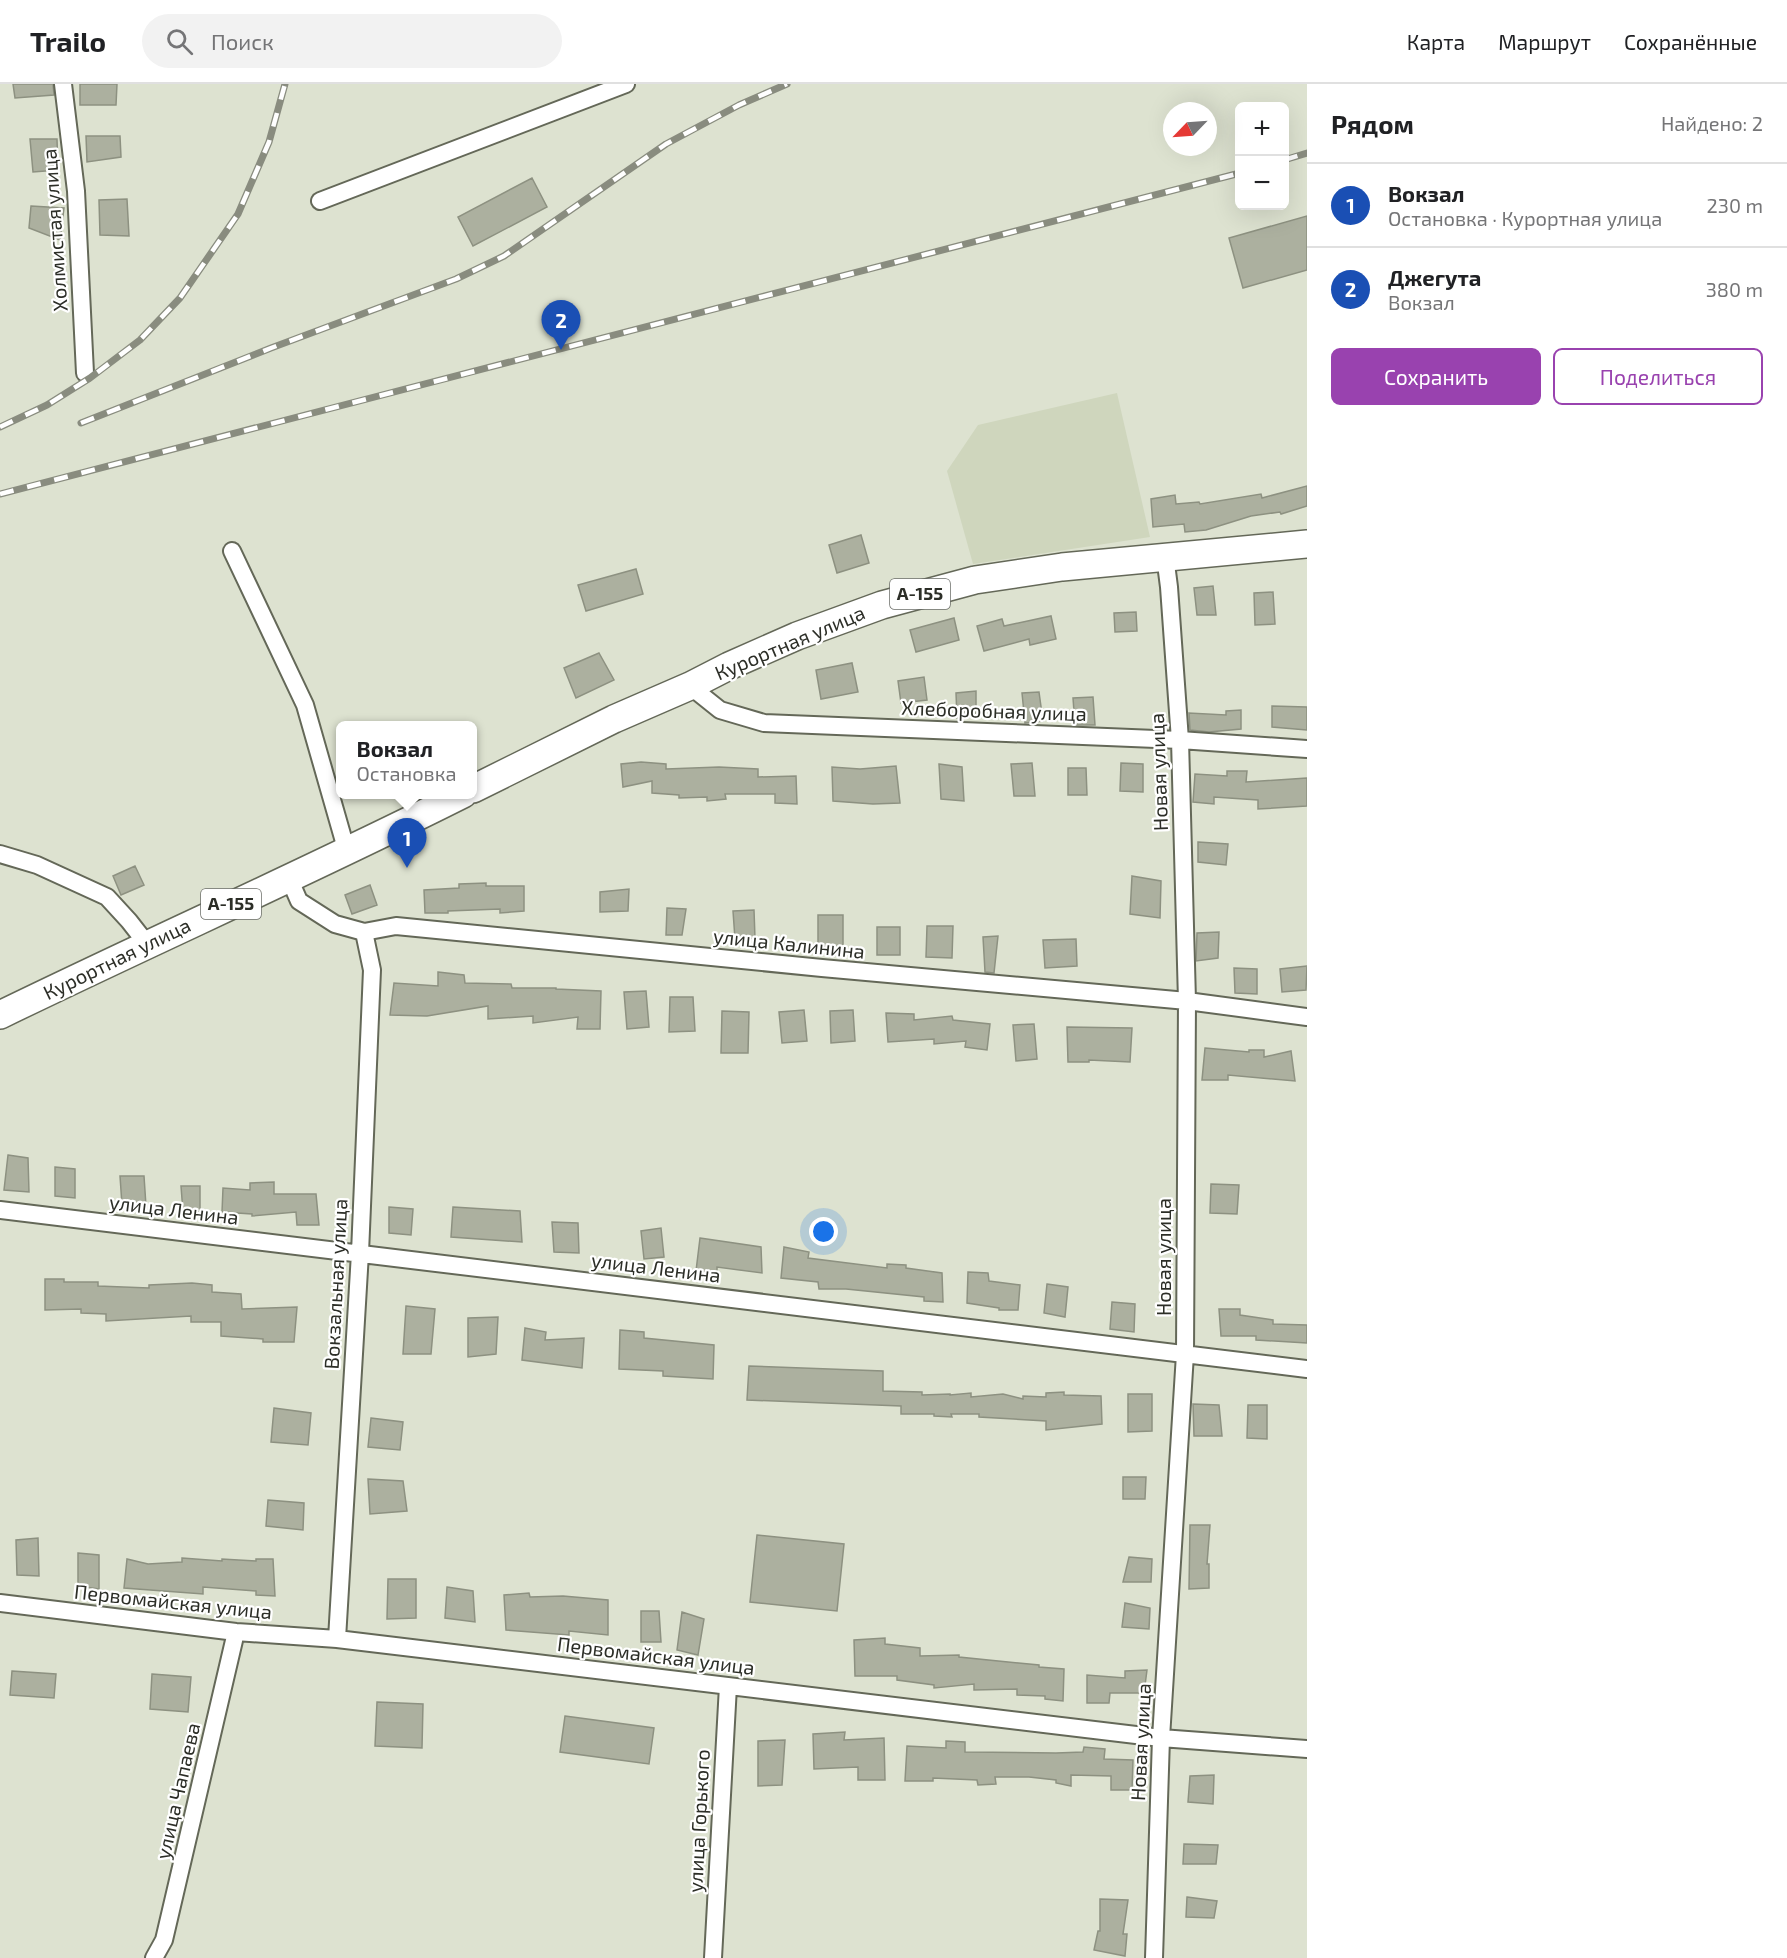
<!DOCTYPE html>
<html lang="ru">
<head>
<meta charset="utf-8">
<style>
	:root { --surface:#fff; --page:#f2f2f2; --text:#202124; --muted:#757577; --line:#e0e0e0; --accent:#9942af }
	body { margin:0; font-family:"Exo 2",sans-serif; background:var(--page); color:var(--text) }
	.controls { position:absolute; right:18px; top:18px; display:grid; overflow:hidden; border-radius:9px; box-shadow:0 6px 24px #0002 }
	.controls button { width:54px; height:54px; display:grid; place-items:center; padding:0; border:0; border-bottom:2px solid var(--line); background:var(--surface); color:var(--text); font:30px sans-serif }
	.compass { position:absolute; left:1163px; top:18px; width:54px; height:54px; border-radius:50%; background:var(--surface); box-shadow:0 6px 24px #0002; rotate:245deg }
	.you { position:absolute; left:824px; top:1148px; width:21px; height:21px; margin:-15px; border:4px solid #fff; border-radius:50%; background:#1a73e8; box-shadow:0 0 0 9px #1a73e833 }
	.badge { display:grid; place-items:center; width:39px; height:39px; border-radius:50%; background:var(--accent); color:#fff; font-size:20px; font-weight:700 }
	.pin { position:absolute; translate:-50% -50px; filter:drop-shadow(0 2px 3px #0008) }
	.pin::after { content:''; position:absolute; top:32px; width:21px; height:18px; background:inherit; clip-path:polygon(0 0,100% 0,50% 100%) }
	.popup { position:absolute; left:336px; top:637px; width:141px; height:78px; box-sizing:border-box; display:grid; place-content:center; border-radius:9px; background:var(--surface); filter:drop-shadow(0 2px 4px #0005); font-size:20px; white-space:nowrap; color:var(--muted) }
	.popup b { font-size:22px; color:var(--text) }
	.popup::after { content:''; position:absolute; left:50%; top:100%; margin-left:-12px; border:12px solid transparent; border-top-color:var(--surface) }
	.list { margin:0; padding:0; list-style:none }
	h2 { display:flex; justify-content:space-between; align-items:center; height:78px; margin:0; padding:0 24px; font-size:26px }
	h2 small { font-size:20px; font-weight:400; color:var(--muted) }
	.list li { display:grid; grid-template-columns:39px 1fr auto; gap:18px; align-items:center; box-sizing:border-box; height:84px; padding:0 24px; border-top:2px solid var(--line) }
	.list b { display:block; font-size:22px; white-space:nowrap }
	.list p { margin:0; font-size:20px; white-space:nowrap; color:var(--muted) }
	.list em { font-size:20px; font-style:normal; color:var(--muted) }
	.actions { display:flex; gap:12px; padding:18px 24px }
	.actions a { flex:1; padding:14px 0; border:2px solid var(--accent); border-radius:9px; text-align:center; font-size:21px; color:var(--accent) }
	.actions .main { background:var(--accent); color:#fff }
	.icon { flex:none; width:33px; height:33px; fill:none; stroke:currentColor; stroke-width:2; stroke-linecap:round; stroke-linejoin:round }
	.map { position:relative; flex:none; width:1307px; height:1874px; overflow:hidden }
	header { display:flex; align-items:center; gap:36px; box-sizing:border-box; height:84px; padding:0 30px; background:var(--surface); border-bottom:2px solid var(--line) }
	header strong { font-size:28px }
	nav { display:flex; gap:33px; margin-inline-start:auto; font-size:21px }
	.search { width:420px; height:54px; background:var(--page); display:flex; align-items:center; gap:15px; box-sizing:border-box; padding:0 21px; border-radius:33px; color:var(--muted); font-size:22px }
	main { display:flex }
	aside { flex:1; background:var(--surface) }
	.map>svg:first-child { display:block }
	.built { fill:#cfd6bd }
	.building { fill:#acb09f; stroke:#8d9181; stroke-width:1.5 }
	.lines { fill:none; stroke-linecap:round; stroke-linejoin:round }
	.minor-casing { stroke:#646858; stroke-width:20 }
	.primary-casing { stroke:#646858; stroke-width:30 }
	.minor { stroke:#fff; stroke-width:16 }
	.primary { stroke:#fff; stroke-width:27 }
	.rail-casing { stroke:#898c7f; stroke-width:7 }
	.rail { stroke:#fff; stroke-width:4.5; stroke-dasharray:14; stroke-linecap:butt }
	.labels { text-anchor:middle; stroke-width:4.5; stroke-linejoin:round; paint-order:stroke }
	.shield { fill:#fff; stroke:#6b6d68; stroke-width:1.5 }
	.shield-label { font-size:18px; font-weight:bold; fill:#2c2e27 }
	.street-label { font-size:20px; fill:#2c2e27; stroke:#fff }
</style>
</head>
<body>
<header>
<strong>Trailo</strong>
<div class="search"><svg class="icon" aria-label="search" viewBox="0 0 24 24"><circle cx="10" cy="10" r="6"/><path d="M15 15l6 6"/></svg>Поиск</div>
<nav><a>Карта</a><a>Маршрут</a><a>Сохранённые</a></nav>
</header>
<main>
<div class="map">
<svg width="1307" height="1874" viewBox="0 0 1307 1874">
	<rect width="100%" height="100%" fill="#dde2d0"/>
	<path class="built" d="M 1117,309 L 1150,453 L 973,480 L 947,387 L 978,341 Z"/>
	<path class="building" d="M 13,0 L 53,0 L 54,11 L 15,14 Z
		M 80,0 L 117,0 L 116,21 L 80,21 Z
		M 86,52 L 120,52 L 121,73 L 87,78 Z
		M 30,55 L 57,55 L 58,86 L 33,88 Z
		M 532,94 L 547,123 L 473,162 L 458,133 Z
		M 127,115 L 129,152 L 100,151 L 99,116 Z
		M 31,122 L 64,124 L 60,156 L 29,144 Z
		M 1307,132 L 1307,186 L 1243,204 L 1229,154 Z
		M 1307,402 L 1307,422 L 1281,430 L 1280,428 L 1251,432 L 1206,446 L 1185,448 L 1184,440 L 1153,443 L 1151,415 L 1175,411 L 1176,420 L 1199,418 L 1200,420 L 1261,410 L 1262,414 Z
		M 861,451 L 869,479 L 837,489 L 829,461 Z
		M 636,485 L 643,510 L 586,527 L 578,501 Z
		M 1213,502 L 1216,531 L 1197,531 L 1194,504 Z
		M 1273,508 L 1275,540 L 1255,541 L 1254,509 Z
		M 1136,528 L 1137,547 L 1115,548 L 1114,529 Z
		M 1051,532 L 1056,555 L 1030,561 L 1029,555 L 984,567 L 977,542 L 1002,535 L 1004,542 Z
		M 954,534 L 959,556 L 916,568 L 910,546 Z
		M 599,569 L 614,596 L 576,614 L 564,584 Z
		M 852,579 L 858,608 L 821,615 L 816,586 Z
		M 924,593 L 927,616 L 901,619 L 898,597 Z
		M 976,607 L 976,632 L 957,634 L 956,609 Z
		M 1039,608 L 1043,637 L 1025,639 L 1022,609 Z
		M 1093,613 L 1095,641 L 1075,641 L 1073,614 Z
		M 1272,622 L 1307,623 L 1307,646 L 1272,643 Z
		M 1241,626 L 1241,645 L 1209,648 L 1190,646 L 1189,629 L 1226,631 L 1226,627 Z
		M 641,678 L 666,680 L 666,685 L 719,683 L 758,685 L 758,693 L 796,692 L 797,720 L 775,719 L 775,710 L 725,710 L 726,715 L 707,717 L 707,713 L 679,714 L 679,711 L 652,709 L 652,697 L 623,703 L 621,680 Z
		M 1032,679 L 1035,712 L 1014,712 L 1011,680 Z
		M 1121,679 L 1143,680 L 1143,708 L 1120,707 Z
		M 939,680 L 962,683 L 964,717 L 941,715 Z
		M 896,682 L 900,719 L 873,720 L 833,717 L 832,683 L 860,685 Z
		M 1068,684 L 1086,684 L 1087,711 L 1068,711 Z
		M 1227,687 L 1247,687 L 1246,698 L 1307,694 L 1307,722 L 1258,725 L 1258,716 L 1214,713 L 1214,720 L 1193,718 L 1195,690 L 1227,692 Z
		M 1198,758 L 1228,760 L 1226,781 L 1198,778 Z
		M 135,782 L 144,801 L 121,811 L 113,792 Z
		M 1132,792 L 1161,797 L 1160,834 L 1130,830 Z
		M 486,799 L 486,802 L 524,802 L 524,827 L 500,829 L 500,825 L 448,827 L 448,829 L 425,829 L 424,806 L 459,804 L 459,800 Z
		M 370,801 L 377,821 L 352,830 L 345,811 Z
		M 629,805 L 628,827 L 600,828 L 600,808 Z
		M 667,824 L 686,825 L 682,851 L 666,851 Z
		M 754,826 L 755,854 L 735,855 L 733,827 Z
		M 818,831 L 843,831 L 843,867 L 818,866 Z
		M 927,842 L 953,842 L 952,874 L 926,873 Z
		M 877,843 L 900,843 L 900,871 L 877,871 Z
		M 1219,848 L 1218,874 L 1196,877 L 1197,849 Z
		M 998,852 L 994,889 L 985,888 L 983,853 Z
		M 1076,855 L 1077,882 L 1045,884 L 1043,856 Z
		M 1307,882 L 1306,906 L 1282,908 L 1280,885 Z
		M 1234,884 L 1257,885 L 1257,910 L 1235,909 Z
		M 438,888 L 464,891 L 465,899 L 511,900 L 512,904 L 556,904 L 556,905 L 601,907 L 600,945 L 577,945 L 578,933 L 533,939 L 533,932 L 488,935 L 488,922 L 427,932 L 390,931 L 394,899 L 438,902 Z
		M 646,907 L 649,943 L 627,945 L 624,908 Z
		M 670,913 L 693,913 L 695,947 L 669,948 Z
		M 804,926 L 807,957 L 782,959 L 779,928 Z
		M 853,926 L 855,957 L 831,959 L 830,927 Z
		M 722,927 L 749,928 L 748,969 L 721,969 Z
		M 886,929 L 914,930 L 914,936 L 952,932 L 953,936 L 990,940 L 987,966 L 965,963 L 966,957 L 934,960 L 934,955 L 888,958 Z
		M 1034,940 L 1037,975 L 1016,977 L 1013,941 Z
		M 1067,943 L 1132,944 L 1130,978 L 1089,976 L 1089,978 L 1068,978 Z
		M 1205,964 L 1249,968 L 1249,966 L 1264,966 L 1264,973 L 1291,967 L 1295,997 L 1228,991 L 1228,996 L 1202,996 Z
		M 8,1071 L 28,1074 L 29,1108 L 4,1106 Z
		M 55,1083 L 75,1085 L 75,1114 L 55,1112 Z
		M 120,1092 L 144,1092 L 146,1122 L 122,1121 Z
		M 274,1098 L 274,1110 L 316,1110 L 319,1141 L 297,1141 L 296,1128 L 252,1132 L 252,1130 L 222,1128 L 223,1104 L 250,1106 L 250,1099 Z
		M 1211,1100 L 1239,1101 L 1237,1130 L 1210,1129 Z
		M 181,1102 L 200,1102 L 200,1127 L 183,1128 Z
		M 389,1123 L 413,1125 L 411,1151 L 389,1149 Z
		M 453,1123 L 520,1127 L 522,1158 L 451,1153 Z
		M 552,1138 L 578,1139 L 579,1169 L 554,1168 Z
		M 661,1144 L 664,1173 L 644,1175 L 641,1147 Z
		M 700,1154 L 761,1163 L 762,1189 L 717,1183 L 717,1188 L 696,1187 Z
		M 784,1163 L 809,1168 L 808,1174 L 887,1184 L 887,1180 L 906,1181 L 906,1184 L 942,1189 L 943,1218 L 924,1217 L 924,1213 L 846,1205 L 819,1205 L 818,1198 L 781,1194 Z
		M 968,1188 L 988,1189 L 989,1197 L 1020,1201 L 1018,1226 L 999,1226 L 999,1224 L 967,1219 Z
		M 45,1195 L 64,1195 L 64,1198 L 98,1198 L 98,1202 L 149,1204 L 149,1201 L 192,1199 L 212,1201 L 212,1208 L 241,1210 L 242,1225 L 297,1223 L 294,1258 L 263,1258 L 263,1255 L 221,1252 L 221,1238 L 191,1238 L 191,1232 L 106,1237 L 106,1230 L 81,1229 L 81,1225 L 45,1226 Z
		M 1047,1200 L 1068,1203 L 1065,1233 L 1044,1229 Z
		M 1112,1218 L 1135,1220 L 1134,1248 L 1110,1245 Z
		M 406,1222 L 435,1225 L 431,1270 L 403,1270 Z
		M 1219,1225 L 1240,1225 L 1240,1231 L 1273,1236 L 1273,1240 L 1307,1241 L 1307,1259 L 1256,1256 L 1256,1252 L 1221,1252 Z
		M 498,1233 L 496,1270 L 468,1273 L 468,1234 Z
		M 525,1244 L 546,1248 L 545,1256 L 584,1254 L 582,1284 L 522,1276 Z
		M 620,1246 L 644,1248 L 644,1254 L 714,1261 L 713,1295 L 663,1292 L 663,1287 L 619,1285 Z
		M 749,1282 L 883,1287 L 883,1307 L 922,1308 L 922,1311 L 950,1310 L 950,1311 L 971,1309 L 971,1313 L 1003,1310 L 1023,1315 L 1023,1312 L 1046,1313 L 1046,1309 L 1064,1308 L 1064,1311 L 1101,1312 L 1102,1340 L 1046,1346 L 1046,1337 L 979,1333 L 979,1330 L 951,1330 L 952,1333 L 934,1332 L 934,1330 L 901,1330 L 901,1322 L 747,1316 Z
		M 1128,1310 L 1152,1310 L 1152,1347 L 1128,1348 Z
		M 1193,1320 L 1219,1321 L 1222,1352 L 1194,1352 Z
		M 1248,1321 L 1267,1321 L 1267,1355 L 1247,1354 Z
		M 274,1324 L 311,1329 L 308,1361 L 271,1358 Z
		M 371,1334 L 403,1338 L 400,1366 L 368,1363 Z
		M 1123,1393 L 1146,1393 L 1145,1415 L 1123,1415 Z
		M 368,1395 L 403,1397 L 407,1427 L 370,1430 Z
		M 268,1416 L 304,1419 L 303,1446 L 266,1442 Z
		M 1190,1441 L 1210,1441 L 1207,1480 L 1209,1480 L 1209,1504 L 1189,1505 Z
		M 757,1451 L 844,1460 L 837,1527 L 750,1518 Z
		M 38,1454 L 39,1492 L 17,1491 L 16,1456 Z
		M 78,1469 L 99,1471 L 99,1505 L 78,1502 Z
		M 1129,1473 L 1152,1475 L 1151,1498 L 1123,1498 Z
		M 182,1474 L 222,1477 L 222,1475 L 256,1477 L 256,1475 L 273,1475 L 275,1512 L 256,1511 L 256,1507 L 203,1503 L 203,1510 L 124,1504 L 127,1475 L 148,1480 L 182,1478 Z
		M 388,1495 L 416,1495 L 416,1534 L 387,1535 Z
		M 447,1503 L 473,1507 L 475,1538 L 445,1534 Z
		M 529,1509 L 530,1513 L 563,1512 L 608,1516 L 608,1551 L 569,1547 L 569,1551 L 506,1546 L 504,1511 Z
		M 1125,1519 L 1150,1524 L 1149,1545 L 1122,1543 Z
		M 641,1527 L 659,1527 L 661,1558 L 641,1558 Z
		M 682,1528 L 704,1535 L 698,1571 L 677,1566 Z
		M 885,1554 L 885,1560 L 920,1564 L 920,1572 L 959,1571 L 959,1573 L 1039,1581 L 1039,1583 L 1064,1585 L 1063,1617 L 1045,1615 L 1045,1612 L 1017,1611 L 1017,1605 L 974,1606 L 974,1600 L 934,1604 L 934,1601 L 897,1596 L 897,1592 L 855,1592 L 854,1556 Z
		M 1147,1586 L 1144,1609 L 1110,1609 L 1109,1619 L 1087,1619 L 1087,1591 L 1125,1594 L 1125,1587 Z
		M 12,1587 L 56,1590 L 54,1614 L 10,1611 Z
		M 152,1590 L 191,1593 L 188,1628 L 150,1625 Z
		M 377,1618 L 423,1620 L 422,1664 L 375,1662 Z
		M 565,1632 L 654,1644 L 649,1680 L 560,1668 Z
		M 845,1648 L 844,1656 L 884,1654 L 885,1696 L 858,1696 L 858,1683 L 814,1685 L 813,1650 Z
		M 785,1656 L 782,1701 L 758,1702 L 758,1657 Z
		M 946,1657 L 965,1658 L 965,1668 L 1056,1669 L 1083,1668 L 1084,1663 L 1105,1665 L 1104,1675 L 1133,1676 L 1132,1706 L 1111,1706 L 1111,1692 L 1071,1691 L 1071,1702 L 1056,1699 L 1056,1696 L 1029,1693 L 995,1693 L 996,1700 L 978,1701 L 977,1696 L 933,1694 L 933,1697 L 905,1697 L 907,1662 L 946,1664 Z
		M 1214,1691 L 1213,1720 L 1188,1718 L 1190,1692 Z
		M 1184,1760 L 1218,1761 L 1216,1780 L 1183,1780 Z
		M 1187,1813 L 1217,1817 L 1214,1834 L 1186,1833 Z
		M 1100,1815 L 1128,1816 L 1123,1850 L 1127,1850 L 1125,1872 L 1094,1866 L 1098,1847 L 1100,1847 Z"/>
	<g class="lines">
		<g class="minor-casing">
			<path id="minor" d="M 63,0 L 76,107 L 85,289
				M 320,117 L 626,0
				M 232,467 L 305,621 L 347,768
				M 690,602 L 720,626 L 764,639 L 1180,656 L 1307,665
				M 0,770 L 37,781 L 107,813 L 129,837 L 147,860
				M 289,794 L 299,817 L 335,840 L 364,848 L 396,842 L 822,884 L 1187,917 L 1307,933
				M 0,1126 L 1307,1285
				M 0,1519 L 236,1548 L 337,1555 L 1161,1654 L 1307,1665
				M 337,1555 L 360,1169 L 372,886 L 364,848
				M 154,1874 L 164,1856 L 236,1548
				M 713,1874 L 728,1602
				M 1154,1874 L 1161,1654 L 1185,1270 L 1187,917 L 1180,656 L 1169,503 L 1165,472"/>
		</g>
		<g class="primary-casing">
			<path id="primary" d="M 473,705 L 614,635 L 690,602 L 729,582 L 797,552 L 882,521 L 975,496 L 1062,483 L 1307,460
				M 0,931 C 154,856 310,787 463,710"/>
		</g>
		<use href="#minor" class="minor"/>
		<use href="#primary" class="primary"/>
		<g class="rail-casing">
			<path id="rail" d="M 1284,76 L 1307,69
				M 81,339 L 271,264 L 456,195 L 504,172 L 666,60 L 739,21 L 787,0
				M 0,343 L 47,321 L 90,294 L 140,256 L 180,214 L 238,130 L 269,58 L 285,0
				M 0,410 L 1240,89"/>
		</g>
		<use href="#rail" class="rail"/>
	</g>
	<g class="labels">
		<g class="shield">
			<rect x="890" y="495" width="60" height="30" rx="4.5"/>
			<rect x="201" y="805" width="60" height="30" rx="4.5"/>
		</g>
		<g class="shield-label">
			<text x="920" y="516">А-155</text>
			<text x="231" y="826">А-155</text>
		</g>
		<g class="street-label">
			<text transform="translate(55 146) rotate(-94)" y="7">Холмистая улица</text>
			<text transform="translate(790 559) rotate(-23)" y="7">Курортная улица</text>
			<text transform="translate(994 627) rotate(2)" y="7">Хлеборобная улица</text>
			<text transform="translate(1159 688) rotate(-92)" y="7">Новая улица</text>
			<text transform="translate(789 860) rotate(6)" y="7">улица Калинина</text>
			<text transform="translate(117 875) rotate(-26)" y="7">Курортная улица</text>
			<text transform="translate(174 1126) rotate(7)" y="7">улица Ленина</text>
			<text transform="translate(1164 1173) rotate(-90)" y="7">Новая улица</text>
			<text transform="translate(656 1184) rotate(7)" y="7">улица Ленина</text>
			<text transform="translate(336 1200) rotate(-87)" y="7">Вокзальная улица</text>
			<text transform="translate(173 1518) rotate(6)" y="7">Первомайская улица</text>
			<text transform="translate(656 1572) rotate(7)" y="7">Первомайская улица</text>
			<text transform="translate(1141 1658) rotate(-87)" y="7">Новая улица</text>
			<text transform="translate(178 1707) rotate(-77)" y="7">улица Чапаева</text>
			<text transform="translate(699 1737) rotate(-87)" y="7">улица Горького</text>
		</g>
	</g>
</svg>
<div class="controls">
<button>+</button>
<button>−</button>
</div>
<svg class="compass" viewBox="-18 -18 36 36"><path d="M0-13l5 13h-10z" fill="#e53935"/><path d="M0 13l5-13h-10z" fill="#757577"/></svg>
<div class="you"></div>
<div class="pin badge" style="left:407px;top:784px;background:#1a4fb4">1</div>
<div class="popup"><b>Вокзал</b>Остановка</div>
<div class="pin badge" style="left:561px;top:266px;background:#1a4fb4">2</div>
</div>
<aside>
<h2>Рядом<small>Найдено: 2</small></h2>
<ul class="list">
<li><span class="badge" style="background:#1a4fb4">1</span><div><b>Вокзал</b><p>Остановка · Курортная улица</p></div><em>230 m</em></li>
<li><span class="badge" style="background:#1a4fb4">2</span><div><b>Джегута</b><p>Вокзал</p></div><em>380 m</em></li>
</ul>
<div class="actions"><a class="main">Сохранить</a><a>Поделиться</a></div>
</aside>
</main>
</body>
</html>
